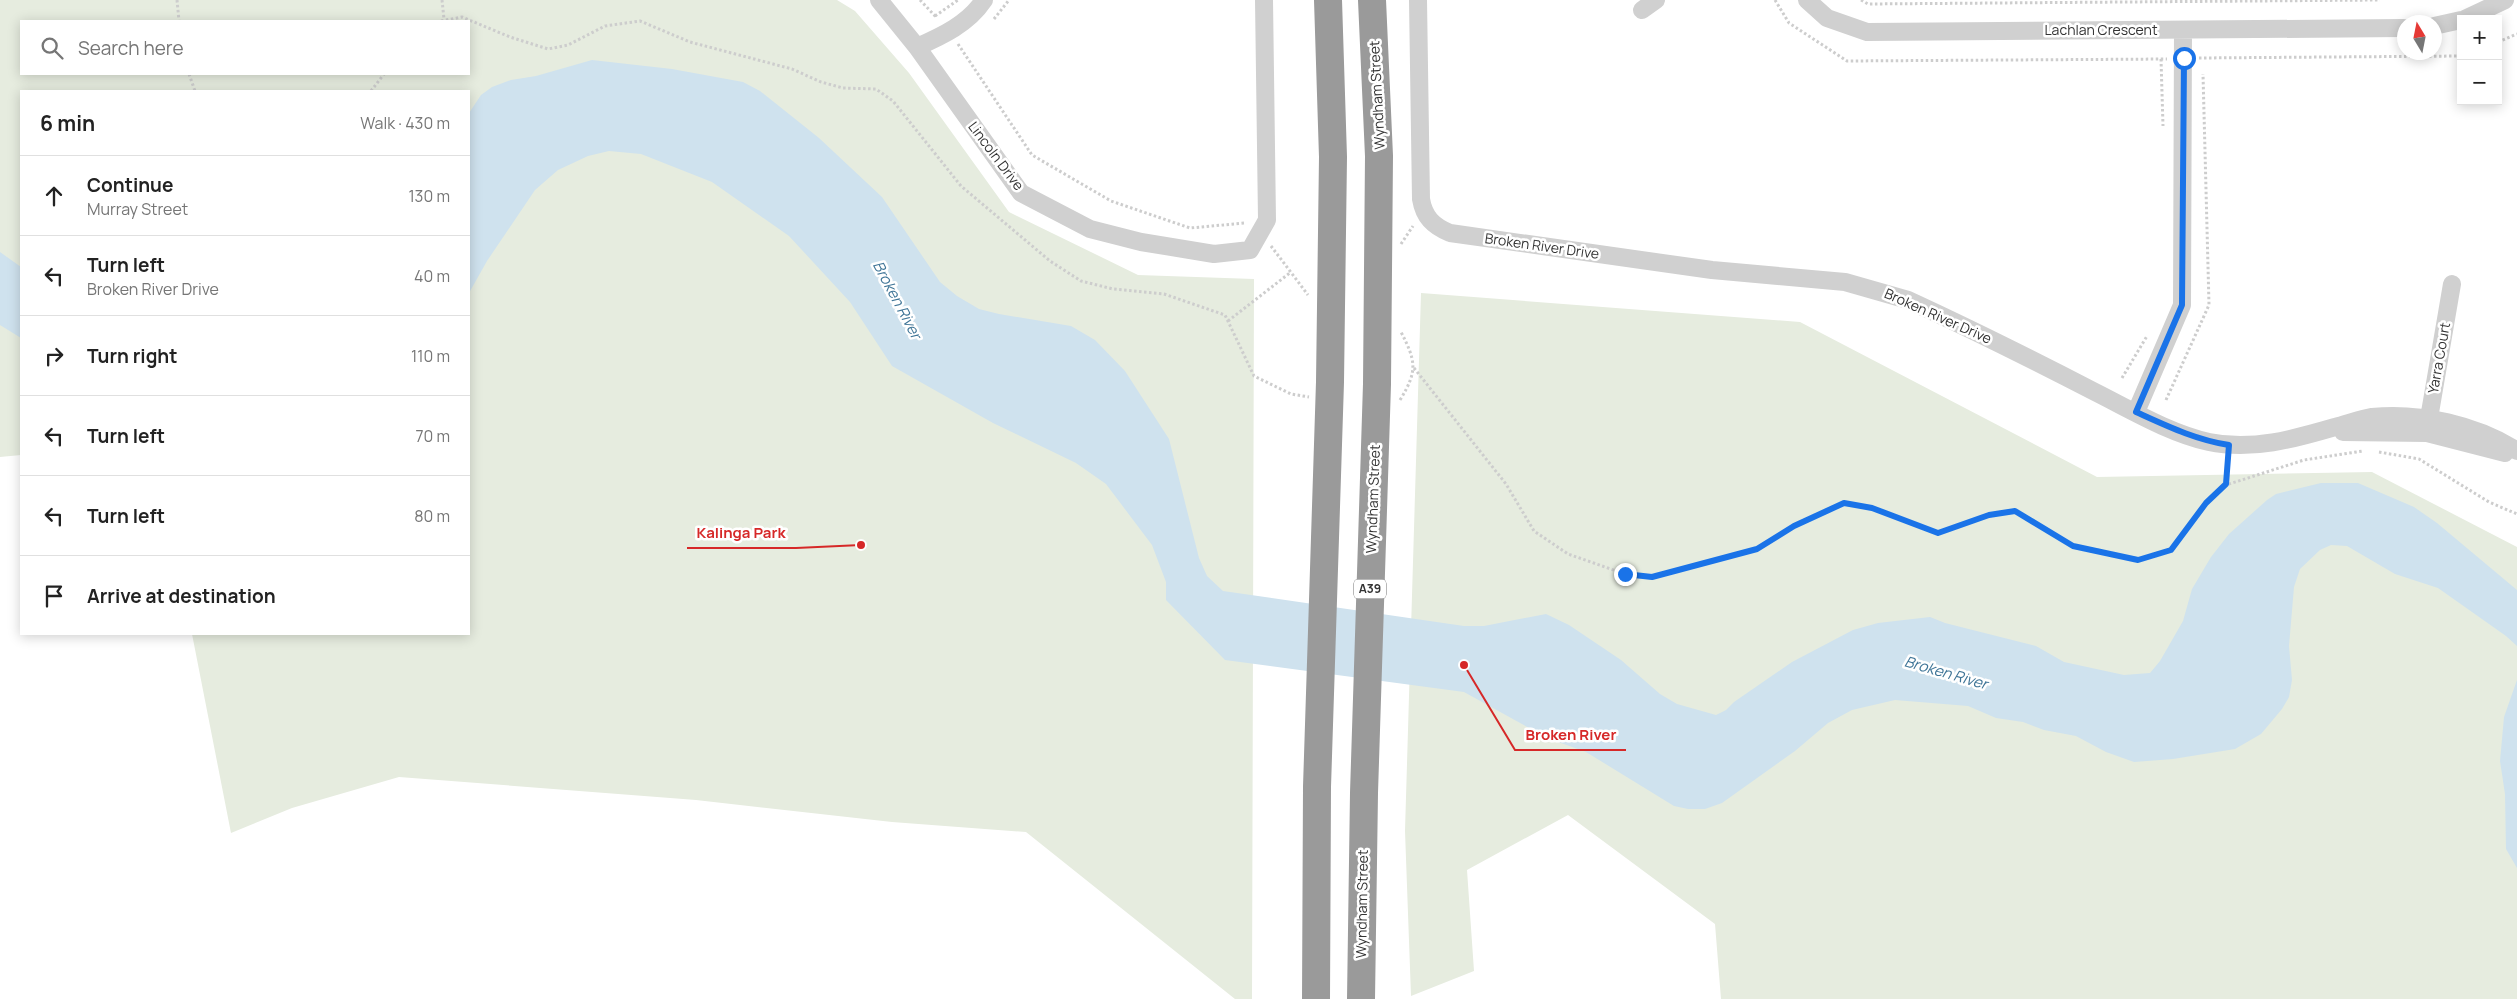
<!DOCTYPE html>
<html lang="en">
<head>
<meta charset="utf-8">
<style>
	:root { --surface:#fff; --page:#f2f2f2; --text:#222; --muted:#767676; --line:#e0e0e0 }
	body { margin:0; font-family:Manrope,sans-serif; background:var(--page); color:var(--text) }
	.controls { position:absolute; right:15px; top:15px; display:grid; overflow:hidden; border-radius:0px; box-shadow:0 2px 12px #0003 }
	.controls button { width:45px; height:45px; display:grid; place-items:center; padding:0; border:0; border-bottom:1px solid var(--line); background:var(--surface); color:var(--text); font:25px sans-serif }
	.compass { position:absolute; left:2397px; top:15px; width:45px; height:45px; border-radius:50%; background:var(--surface); box-shadow:0 2px 12px #0003; rotate:350deg }
	.stop { position:absolute; width:15px; height:15px; margin:-11px; border:4px solid #1a73e8; border-radius:50%; background:#fff }
	.stop.end { background:#1a73e8; border-color:#fff; box-shadow:0 1px 5px #0008 }
	.list { margin:0; padding:0; list-style:none }
	h2 { display:flex; justify-content:space-between; align-items:center; height:65px; margin:0; padding:0 20px; font-size:21px }
	h2 small { font-size:16px; font-weight:400; color:var(--muted) }
	.list li { display:grid; grid-template-columns:32px 1fr auto; gap:15px; align-items:center; box-sizing:border-box; height:80px; padding:0 20px; border-top:1px solid var(--line) }
	.list b { display:block; font-size:19px; white-space:nowrap }
	.list p { margin:0; font-size:16px; white-space:nowrap; color:var(--muted) }
	.list em { font-size:16px; font-style:normal; color:var(--muted) }
	.icon { flex:none; width:28px; height:28px; fill:none; stroke:currentColor; stroke-width:2; stroke-linecap:round; stroke-linejoin:round }
	.map { position:relative; flex:none; width:2517px; height:999px; overflow:hidden }
	.search { position:absolute; background:var(--surface); box-shadow:0 2px 12px #0003; left:20px; top:20px; width:450px; height:55px; display:flex; align-items:center; gap:12px; box-sizing:border-box; padding:0 18px; border-radius:0px; color:var(--muted); font-size:19px }
	.panel { position:absolute; background:var(--surface); box-shadow:0 2px 12px #0003; left:20px; top:90px; width:450px; height:545px; border-radius:0px }
	.map>svg:first-child { display:block }
	.green { fill:#e6ecdf; fill-rule:evenodd }
	.water { fill:#cfe2ee }
	.lines { fill:none; stroke-linecap:round; stroke-linejoin:round }
	.path { stroke:#cdcdcd; stroke-width:3; stroke-dasharray:2.5 2.5; stroke-linecap:butt }
	.street { stroke:#d0d0d0; stroke-width:18 }
	.highway { stroke:#9a9a9a; stroke-width:28 }
	.route { stroke:#1a73e8; stroke-width:6 }
	.labels { text-anchor:middle; stroke-width:5; stroke-linejoin:round; paint-order:stroke }
	.shield { fill:#fff; stroke:#707070; stroke-width:1 }
	.shield-label { font-size:12px; font-weight:bold; fill:#333 }
	.street-label { font-size:14px; fill:#333; stroke:#fff }
	.water-label { font-size:15px; font-style:italic; fill:#3f7597; stroke:#fff }
	.leader { fill:none; stroke:#d62828; stroke-width:2 }
	.callout-dot { fill:#d62828; stroke:#fff; stroke-width:2 }
	.callout-label { font-size:15px; text-anchor:middle; font-weight:bold; fill:#d62828; stroke:#fff; stroke-width:5; stroke-linejoin:round; paint-order:stroke }
</style>
</head>
<body>
<div class="map">
<svg width="2517" height="999" viewBox="0 0 2517 999">
	<rect width="100%" height="100%" fill="#fff"/>
	<path class="green" d="M 0,0 L 837,0 L 855,11 L 909,73 L 1009,212 L 1138,275 L 1254,279 L 1252,999 L 1235,999 L 1026,832 L 892,822 L 696,800 L 399,777 L 292,808 L 231,833 L 192,634 L 469,634 L 469,91 L 21,91 L 21,455 L 0,457 ZM 21,21 L 469,21 L 469,74 L 21,74 Z
		M 1421,293 L 1800,322 L 2097,477 L 2372,472 L 2517,547 L 2517,999 L 1721,999 L 1715,924 L 1568,815 L 1467,870 L 1474,971 L 1411,996 L 1405,831 Z"/>
	<path class="water" d="M 592,60 L 672,69 L 743,82 L 760,91 L 819,138 L 882,197 L 940,282 L 957,296 L 979,309 L 999,314 L 1071,326 L 1095,340 L 1125,371 L 1169,439 L 1199,558 L 1207,576 L 1223,591 L 1464,626 L 1484,626 L 1546,614 L 1569,625 L 1621,660 L 1660,694 L 1677,704 L 1716,715 L 1726,710 L 1734,702 L 1792,662 L 1853,630 L 1878,623 L 1930,617 L 1945,623 L 2036,646 L 2064,662 L 2124,675 L 2150,673 L 2160,661 L 2183,621 L 2192,589 L 2211,557 L 2229,534 L 2267,500 L 2276,494 L 2321,483 L 2358,483 L 2414,507 L 2437,523 L 2517,590 L 2517,646 L 2506,636 L 2438,588 L 2395,574 L 2347,546 L 2331,545 L 2320,550 L 2300,569 L 2294,587 L 2289,646 L 2292,680 L 2289,697 L 2282,709 L 2261,734 L 2235,749 L 2173,759 L 2134,762 L 2106,752 L 2076,736 L 2044,730 L 2023,722 L 1996,718 L 1968,706 L 1895,700 L 1852,710 L 1828,723 L 1795,751 L 1722,803 L 1705,809 L 1688,809 L 1674,806 L 1586,752 L 1547,738 L 1464,692 L 1225,660 L 1166,600 L 1166,582 L 1152,545 L 1106,484 L 1076,463 L 993,423 L 892,366 L 850,302 L 789,236 L 712,182 L 641,154 L 609,151 L 588,156 L 558,170 L 535,190 L 487,261 L 469,293 L 469,113 L 481,95 L 492,87 L 511,80 L 536,76 Z
		M 0,252 L 21,267 L 21,338 L 0,325 Z
		M 2517,680 L 2517,868 L 2506,849 L 2505,794 L 2500,761 L 2504,717 Z"/>
	<g class="lines">
		<path class="path" d="M 177,0 L 179,21
			M 442,0 L 444,19
			M 920,0 L 937,18
			M 1775,0 L 1789,23 L 1847,61 L 2167,59
			M 1861,0 L 1868,4 L 2380,0
			M 935,16 L 958,0
			M 994,19 L 1009,0
			M 441,21 L 462,17 L 510,37 L 548,49 L 568,45 L 605,26 L 640,21 L 690,42 L 792,69 L 821,82 L 843,88 L 876,89 L 893,101 L 961,186 L 1050,261 L 1081,281 L 1113,289 L 1164,294 L 1225,315 L 1254,376 L 1291,394 L 1309,397
			M 2498,42 L 2517,34
			M 958,44 L 1032,155 L 1111,201 L 1190,228 L 1245,223
			M 2199,58 L 2461,56
			M 2161,59 L 2163,126
			M 189,74 L 195,91
			M 371,91 L 384,74
			M 1401,244 L 1413,226
			M 1271,246 L 1308,295
			M 1228,321 L 1291,272
			M 1414,368 L 1506,484 L 1534,531 L 1568,554 L 1625,574 L 1652,577 L 1757,549 L 1794,526 L 1844,503 L 1872,508 L 1938,533 L 1989,515 L 2015,511 L 2073,546 L 2138,560 L 2171,550 L 2206,503 L 2226,485 L 2304,460 L 2363,451
			M 2122,378 L 2147,336
			M 1400,400 C 1418,371 1416,361 1401,332
			M 2166,400 L 2209,305 L 2203,74
			M 2379,452 L 2419,459 L 2489,502 L 2517,514
			M 2226,485 L 2228,460"/>
		<path class="street" d="M 879,0 L 917,47 L 1021,193 L 1090,229 L 1141,242 L 1214,254 L 1250,250 L 1267,220 L 1264,0
			M 1418,0 L 1421,199 C 1424,217 1433,226 1450,233 L 1712,270 L 1845,282 L 1908,300 C 1971,329 2033,360 2095,392 C 2131,410 2169,433 2209,442 C 2252,451 2294,439 2335,427 C 2347,424 2360,419 2372,417 C 2420,412 2477,425 2517,451
			M 1807,0 L 1827,18 L 1867,32 L 2404,28
			M 1642,10 L 1656,0
			M 2465,19 L 2505,0
			M 2434,26 L 2461,20
			M 917,47 C 942,36 968,24 984,0
			M 2136,412 L 2182,305 L 2183,30
			M 2427,430 L 2452,284
			M 2343,432 L 2427,433 L 2505,453"/>
		<path class="highway" d="M 1316,999 L 1317,787 L 1330,382 L 1333,157 L 1328,0
			M 1361,999 L 1364,793 L 1377,384 L 1379,156 L 1372,0"/>
	</g>
	<g class="lines">
		<path class="route" d="M 1625,574 L 1652,577 L 1757,549 L 1794,526 L 1844,503 L 1872,508 L 1938,533 L 1989,515 L 2015,511 L 2073,546 L 2138,560 L 2171,550 L 2206,503 L 2226,484 L 2229,445 C 2196,440 2167,426 2136,412 L 2182,305 L 2184,58"/>
	</g>
	<g class="labels">
		<rect class="shield" x="1354" y="579.5" width="32" height="19" rx="4"/>
		<g class="shield-label">
			<text x="1370" y="593">A39</text>
		</g>
		<g class="street-label">
			<text x="2101" y="35">Lachlan Crescent</text>
			<text transform="translate(1377 95) rotate(-93)" y="5">Wyndham Street</text>
			<text transform="translate(996 156) rotate(53)" y="5">Lincoln Drive</text>
			<text transform="translate(1542 246) rotate(8)" y="5">Broken River Drive</text>
			<text transform="translate(1938 316) rotate(24)" y="5">Broken River Drive</text>
			<text transform="translate(2439 358) rotate(-80)" y="5">Yarra Court</text>
			<text transform="translate(1373 499) rotate(-88)" y="5">Wyndham Street</text>
			<text transform="translate(1362 904) rotate(-89)" y="5">Wyndham Street</text>
		</g>
		<g class="water-label">
			<text transform="translate(897 300) rotate(62)" y="5">Broken River</text>
			<text transform="translate(1946 673) rotate(16)" y="5">Broken River</text>
		</g>
	</g>
	<path class="leader" d="M861 545L796 548H687M1464 665L1515 750H1626"/>
	<g class="callout-dot">
		<circle cx="861" cy="545" r="5"/>
		<circle cx="1464" cy="665" r="5"/>
	</g>
	<g class="callout-label">
		<text x="741" y="538">Kalinga Park</text>
		<text x="1571" y="740">Broken River</text>
	</g>
</svg>
<div class="controls">
<button>+</button>
<button>−</button>
</div>
<svg class="compass" viewBox="-18 -18 36 36"><path d="M0-13l5 13h-10z" fill="#e53935"/><path d="M0 13l5-13h-10z" fill="#767676"/></svg>
<div class="stop" style="left:2184px;top:58px"></div>
<div class="stop end" style="left:1625px;top:574px"></div>
<div class="search"><svg class="icon" aria-label="search" viewBox="0 0 24 24"><circle cx="10" cy="10" r="6"/><path d="M15 15l6 6"/></svg>Search here</div>
<section class="panel">
<h2>6 min<small>Walk · 430 m</small></h2>
<ul class="list">
<li><svg class="icon" aria-label="ahead" viewBox="0 0 24 24"><path d="M12 20V5M6 11l6-6 6 6"/></svg><div><b>Continue</b><p>Murray Street</p></div><em>130 m</em></li>
<li><svg class="icon" aria-label="left" viewBox="0 0 24 24"><path d="M17 20v-9H6M10 6l-5 5 5 5"/></svg><div><b>Turn left</b><p>Broken River Drive</p></div><em>40 m</em></li>
<li><svg class="icon" aria-label="right" viewBox="0 0 24 24"><path d="M7 20v-9h11M14 6l5 5-5 5"/></svg><div><b>Turn right</b></div><em>110 m</em></li>
<li><svg class="icon" aria-label="left" viewBox="0 0 24 24"><path d="M17 20v-9H6M10 6l-5 5 5 5"/></svg><div><b>Turn left</b></div><em>70 m</em></li>
<li><svg class="icon" aria-label="left" viewBox="0 0 24 24"><path d="M17 20v-9H6M10 6l-5 5 5 5"/></svg><div><b>Turn left</b></div><em>80 m</em></li>
<li><svg class="icon" aria-label="arrive" viewBox="0 0 24 24"><path d="M6 21V4h12l-3 4 3 4H6"/></svg><div><b>Arrive at destination</b></div></li>
</ul>
</section>
</div>
</body>
</html>
